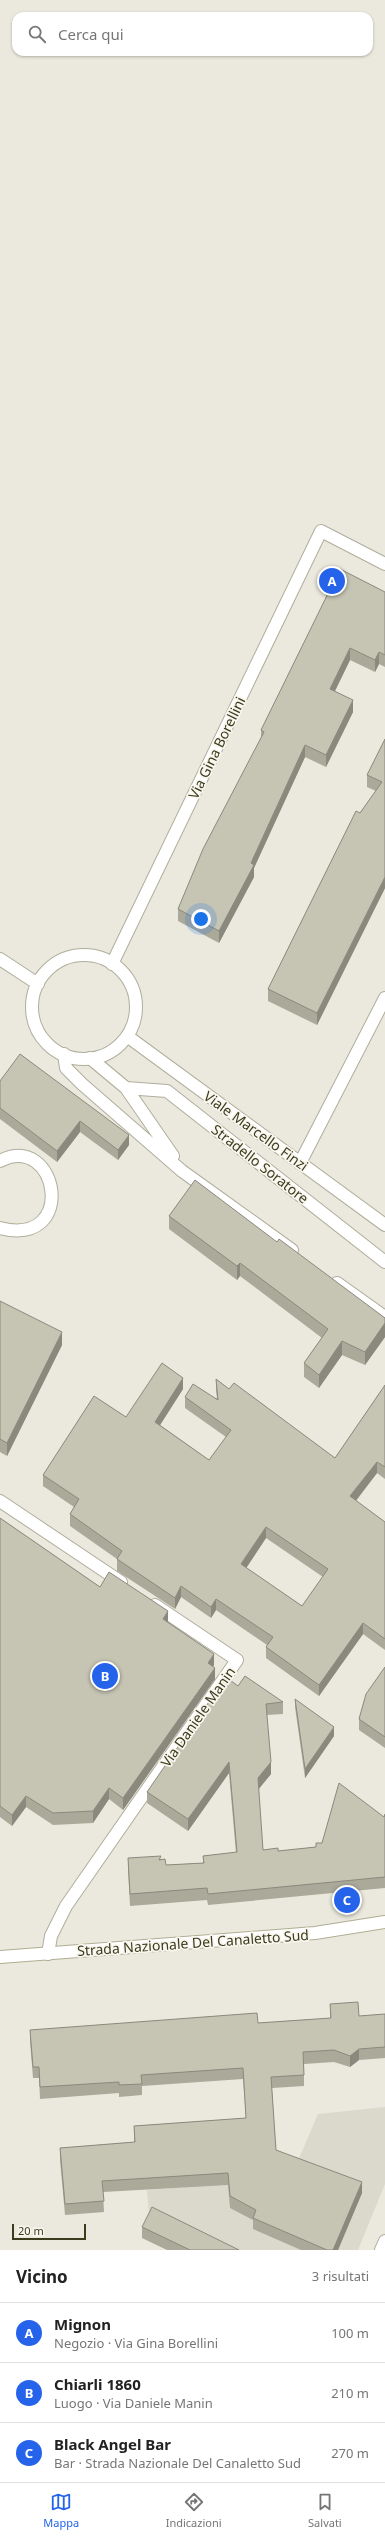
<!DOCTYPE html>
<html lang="it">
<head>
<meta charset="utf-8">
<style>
	:root { --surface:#fff; --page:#f2f2f2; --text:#222; --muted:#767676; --line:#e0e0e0; --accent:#2563eb }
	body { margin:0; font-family:"Noto Sans",sans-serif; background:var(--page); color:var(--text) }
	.scale { position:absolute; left:12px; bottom:10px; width:74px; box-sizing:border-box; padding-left:4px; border:2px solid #3b3c1d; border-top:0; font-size:11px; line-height:14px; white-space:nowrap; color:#3b3c1d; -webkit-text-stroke:3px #f8f6ee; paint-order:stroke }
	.you { position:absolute; left:201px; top:919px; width:14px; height:14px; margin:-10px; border:3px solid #fff; border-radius:50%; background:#1a73e8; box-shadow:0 0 0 6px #1a73e833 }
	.badge { display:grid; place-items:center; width:26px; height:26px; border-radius:50%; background:var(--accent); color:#fff; font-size:13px; font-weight:700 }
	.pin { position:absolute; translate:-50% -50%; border:2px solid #fff; box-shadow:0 1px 4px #0006 }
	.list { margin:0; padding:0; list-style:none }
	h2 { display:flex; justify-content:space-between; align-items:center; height:52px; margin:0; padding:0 16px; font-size:17px }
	h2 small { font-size:13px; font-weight:400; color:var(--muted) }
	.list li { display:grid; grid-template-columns:26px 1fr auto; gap:12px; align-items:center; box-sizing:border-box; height:60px; padding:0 16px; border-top:1px solid var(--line) }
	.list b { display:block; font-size:15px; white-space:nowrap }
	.list p { margin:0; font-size:13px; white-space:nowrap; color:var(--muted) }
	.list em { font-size:13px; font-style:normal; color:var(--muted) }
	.icon { flex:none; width:22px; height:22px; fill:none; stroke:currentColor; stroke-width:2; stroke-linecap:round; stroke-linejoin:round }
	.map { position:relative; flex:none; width:385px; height:2250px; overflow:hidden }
	.search { position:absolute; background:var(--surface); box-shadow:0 1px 3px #0004; left:12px; right:12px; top:12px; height:44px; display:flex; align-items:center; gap:10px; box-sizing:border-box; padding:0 14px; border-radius:12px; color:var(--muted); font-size:15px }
	.sheet { height:232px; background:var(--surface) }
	nav { display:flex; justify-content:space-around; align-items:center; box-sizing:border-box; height:56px; border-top:1px solid var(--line); background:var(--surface); font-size:11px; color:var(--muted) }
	nav a { display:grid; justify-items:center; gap:2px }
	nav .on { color:var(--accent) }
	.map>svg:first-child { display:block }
	.built { fill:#dbd9cc }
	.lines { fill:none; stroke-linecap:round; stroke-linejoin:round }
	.minor-casing { stroke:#afae9c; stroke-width:14 }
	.tertiary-casing { stroke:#afae9c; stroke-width:14 }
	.secondary-casing { stroke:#afae93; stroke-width:14 }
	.minor { stroke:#fff; stroke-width:12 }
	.tertiary { stroke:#fff; stroke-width:12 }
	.secondary { stroke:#fff; stroke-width:12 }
	.wall { fill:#aaa99a; fill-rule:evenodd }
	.shaded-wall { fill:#8b897d }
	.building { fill:#c6c4b3; stroke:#8b897d; fill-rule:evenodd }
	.labels { text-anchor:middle; stroke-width:3.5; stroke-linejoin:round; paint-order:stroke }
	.street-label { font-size:14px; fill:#3b3c1d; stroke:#f8f6ee }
</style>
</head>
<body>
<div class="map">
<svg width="385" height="2250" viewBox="0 0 385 2250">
	<rect width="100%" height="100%" fill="#ebe9dd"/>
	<path class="built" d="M 385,2107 L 385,2184 L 358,2250 L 228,2250 L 149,2214 L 147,2190 L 290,2179 L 318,2114 Z"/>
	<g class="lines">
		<g class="minor-casing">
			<path id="minor" d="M 112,964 L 321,531 L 385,564
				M 64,1054 L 66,1068 L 82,1084 L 182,1171 L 292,1250
				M 90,1058 L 126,1088 L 167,1091 L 385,1262
				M 126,1088 L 173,1156
				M 0,1161 C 58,1131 79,1248 0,1228
				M 300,1163 L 385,998
				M 337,1283 L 385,1317
				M 0,1501 L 121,1582
				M 48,1954 L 51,1936 L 66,1906 L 237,1660 L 155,1605"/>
		</g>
		<g class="tertiary-casing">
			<path id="tertiary" d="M32 1007a52 52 0 1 1 104 0a52 52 0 1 1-104 0Z
				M 0,959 L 38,984
				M 127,1036 L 385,1225
				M 381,2250 L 385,2241"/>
		</g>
		<g class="secondary-casing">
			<path id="secondary" d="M 0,1957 L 315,1933 L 385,1922"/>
		</g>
		<use href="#minor" class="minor"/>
		<use href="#tertiary" class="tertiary"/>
		<use href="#secondary" class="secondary"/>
	</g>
	<path class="wall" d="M 385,592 L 385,667 L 379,664 L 375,672 L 350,660 L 335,691 L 353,712 L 326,767 L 305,757 L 254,868 L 254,877 L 219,943 L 178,921 L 178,909 L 261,738 L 261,730 Z
		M 385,739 L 385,888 L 317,1025 L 268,1001 L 268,989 L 360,813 L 376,791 L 367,787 L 367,775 Z
		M 0,1081 L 129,1145 L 118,1160 L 80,1132 L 57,1162 L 0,1119 Z
		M 169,1216 L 277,1242 L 385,1318 L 385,1337 L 365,1365 L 342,1355 L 319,1388 L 304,1377 L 304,1363 L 322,1338 L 240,1276 L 237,1280 L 169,1229 Z
		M 0,1301 L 62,1345 L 7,1456 L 0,1452 Z
		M 216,1379 L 229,1389 L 335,1458 L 385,1385 L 385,1479 L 377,1473 L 356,1501 L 385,1522 L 385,1650 L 363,1634 L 319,1696 L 266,1658 L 266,1647 L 267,1645 L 216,1610 L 211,1618 L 181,1597 L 175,1609 L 117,1571 L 117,1559 L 70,1526 L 70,1514 L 74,1507 L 43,1486 L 43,1475 L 126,1417 L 183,1389 L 160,1425 L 209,1460 L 226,1437 L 185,1408 L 185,1397 L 217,1398 L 216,1391 ZM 266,1538 L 323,1577 L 302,1606 L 246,1568 Z
		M 0,1518 L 100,1587 L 168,1622 L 214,1665 L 213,1667 L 215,1679 L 123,1810 L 109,1799 L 93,1823 L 53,1825 L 26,1807 L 12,1826 L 0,1817 Z
		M 385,1667 L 385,1748 L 359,1730 L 359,1719 Z
		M 238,1686 L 283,1702 L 283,1714 L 267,1715 L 271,1774 L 258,1789 L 263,1850 L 278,1851 L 316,1847 L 316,1843 L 322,1843 L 384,1817 L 385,1814 L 385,1888 L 208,1905 L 207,1900 L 130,1906 L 128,1869 L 128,1858 L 161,1859 L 166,1865 L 203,1863 L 203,1856 L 236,1853 L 229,1773 L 188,1831 L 147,1803 L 147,1792 Z
		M 295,1699 L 334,1736 L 305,1778 L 295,1707 Z
		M 330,2004 L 359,2016 L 385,2014 L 385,2058 L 359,2060 L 350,2067 L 334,2062 L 304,2064 L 304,2086 L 272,2088 L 276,2150 L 362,2193 L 338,2250 L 301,2250 L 253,2229 L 253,2220 L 230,2208 L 228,2185 L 103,2192 L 104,2212 L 65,2215 L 60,2160 L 60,2148 L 134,2142 L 134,2126 L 246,2118 L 243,2079 L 142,2086 L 142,2095 L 119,2097 L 119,2093 L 40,2099 L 39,2078 L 33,2078 L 30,2041 L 30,2030 L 258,2023 L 330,2018 Z
		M 142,2227 L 239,2250 L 167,2250 L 142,2238 Z"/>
	<path class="shaded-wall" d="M 350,648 L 350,660 L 330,701 L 330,689 Z
		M 379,652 L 379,664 L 375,672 L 375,660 Z
		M 353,700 L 353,712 L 326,767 L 326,755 Z
		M 305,745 L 305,757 L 254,868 L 254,877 L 219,943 L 219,931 L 251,863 Z
		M 385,877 L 385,888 L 317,1025 L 317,1013 Z
		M 80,1121 L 80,1132 L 57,1162 L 57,1151 Z
		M 129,1135 L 129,1145 L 118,1160 L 118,1150 Z
		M 240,1263 L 240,1276 L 237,1280 L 237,1266 Z
		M 385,1323 L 385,1337 L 365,1365 L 365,1352 Z
		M 62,1332 L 62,1345 L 7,1456 L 7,1443 Z
		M 342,1341 L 342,1355 L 319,1388 L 319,1375 Z
		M 183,1378 L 183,1389 L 155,1433 L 155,1422 Z
		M 377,1462 L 377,1473 L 350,1508 L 350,1496 Z
		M 266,1527 L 266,1538 L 241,1576 L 241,1564 Z
		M 181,1586 L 181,1597 L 175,1609 L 175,1598 Z
		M 216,1599 L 216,1610 L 211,1618 L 211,1607 Z
		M 168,1611 L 168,1622 L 163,1619 Z
		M 363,1623 L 363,1634 L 319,1696 L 319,1685 Z
		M 214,1654 L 214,1665 L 208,1674 L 208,1663 Z
		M 215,1668 L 215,1679 L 123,1810 L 123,1798 Z
		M 334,1727 L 334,1736 L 305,1778 L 305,1769 Z
		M 229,1762 L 229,1773 L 188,1831 L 188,1819 Z
		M 271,1762 L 271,1774 L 258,1790 L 258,1778 Z
		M 109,1788 L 109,1799 L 93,1823 L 93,1811 Z
		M 26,1796 L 26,1807 L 12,1826 L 12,1815 Z
		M 359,2049 L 359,2060 L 350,2067 L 350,2056 Z
		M 362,2182 L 362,2193 L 338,2250 L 333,2250 Z"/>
	<path class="building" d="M 340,569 L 385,592 L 385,655 L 379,652 L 375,660 L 350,648 L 330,689 L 353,700 L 326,755 L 305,745 L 251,863 L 254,865 L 219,931 L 178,909 L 203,849 L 264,732 L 261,730 Z
		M 385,739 L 385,877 L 317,1013 L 268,989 L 356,811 L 360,813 L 382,782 L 367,775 Z
		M 20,1054 L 129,1135 L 118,1150 L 80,1121 L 57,1151 L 0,1108 L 0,1081 Z
		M 195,1180 L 277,1242 L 279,1239 L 385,1318 L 385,1323 L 365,1352 L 342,1341 L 319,1375 L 304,1363 L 328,1329 L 240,1263 L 237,1266 L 169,1216 Z
		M 0,1301 L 62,1332 L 7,1443 L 0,1439 Z
		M 162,1363 L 183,1378 L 155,1422 L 209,1460 L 231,1430 L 185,1397 L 193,1384 L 218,1400 L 216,1379 L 229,1389 L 234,1383 L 335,1458 L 385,1385 L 385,1467 L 377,1462 L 350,1496 L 385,1522 L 385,1639 L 363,1623 L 319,1685 L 266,1647 L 273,1637 L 216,1599 L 211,1607 L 181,1586 L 175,1598 L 117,1559 L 122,1551 L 70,1514 L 79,1499 L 43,1475 L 94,1396 L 126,1417 ZM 266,1527 L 328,1569 L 302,1606 L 241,1564 Z
		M 0,1518 L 100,1587 L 109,1572 L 168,1611 L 163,1619 L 214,1654 L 208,1663 L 215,1668 L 123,1798 L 109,1788 L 93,1811 L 53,1813 L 26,1796 L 12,1815 L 0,1806 Z
		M 385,1667 L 385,1737 L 359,1719 L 366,1694 Z
		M 245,1676 L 283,1702 L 266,1704 L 271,1762 L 258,1778 L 263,1850 L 278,1848 L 278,1851 L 316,1847 L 316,1843 L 322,1843 L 339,1783 L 384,1817 L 385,1814 L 385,1877 L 208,1894 L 207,1888 L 130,1894 L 128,1858 L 161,1856 L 159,1860 L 165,1859 L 166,1865 L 204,1863 L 203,1856 L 237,1852 L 229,1762 L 188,1819 L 147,1792 L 226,1677 L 238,1686 Z
		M 295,1699 L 334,1727 L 305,1769 Z
		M 358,2002 L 359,2016 L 385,2014 L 385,2047 L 359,2049 L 350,2056 L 334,2050 L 303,2052 L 304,2075 L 271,2077 L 276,2150 L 362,2182 L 333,2250 L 327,2250 L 253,2218 L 256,2210 L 230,2196 L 228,2173 L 102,2181 L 104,2201 L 65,2204 L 60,2148 L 135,2142 L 134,2126 L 246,2118 L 243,2068 L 141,2075 L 142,2084 L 119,2085 L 119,2082 L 40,2087 L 39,2067 L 33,2067 L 30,2030 L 257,2013 L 258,2023 L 331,2018 L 330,2004 Z
		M 152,2207 L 239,2250 L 190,2250 L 142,2227 Z"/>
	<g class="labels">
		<g class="street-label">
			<text transform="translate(217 748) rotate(-64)" y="5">Via Gina Borellini</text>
			<text transform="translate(256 1131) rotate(36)" y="5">Viale Marcello Finzi</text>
			<text transform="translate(260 1164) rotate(38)" y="5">Stradello Soratore</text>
			<text transform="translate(198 1717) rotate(-55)" y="5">Via Daniele Manin</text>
			<text transform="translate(193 1943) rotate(-4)" y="5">Strada Nazionale Del Canaletto Sud</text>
		</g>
	</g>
</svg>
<div class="scale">20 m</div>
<div class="you"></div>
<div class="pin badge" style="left:332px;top:581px">A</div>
<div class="pin badge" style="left:105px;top:1676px">B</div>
<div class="pin badge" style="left:347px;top:1900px">C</div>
<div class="search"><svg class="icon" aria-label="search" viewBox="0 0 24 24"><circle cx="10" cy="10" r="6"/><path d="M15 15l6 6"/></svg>Cerca qui</div>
</div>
<section class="sheet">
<h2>Vicino<small>3 risultati</small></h2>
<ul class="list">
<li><span class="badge">A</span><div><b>Mignon</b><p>Negozio · Via Gina Borellini</p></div><em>100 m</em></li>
<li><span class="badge">B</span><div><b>Chiarli 1860</b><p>Luogo · Via Daniele Manin</p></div><em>210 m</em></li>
<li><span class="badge">C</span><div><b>Black Angel Bar</b><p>Bar · Strada Nazionale Del Canaletto Sud</p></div><em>270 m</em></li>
</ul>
</section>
<nav>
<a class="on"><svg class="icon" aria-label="map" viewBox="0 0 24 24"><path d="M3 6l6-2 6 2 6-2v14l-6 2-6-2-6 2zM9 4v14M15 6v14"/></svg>Mappa</a>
<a><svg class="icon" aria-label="directions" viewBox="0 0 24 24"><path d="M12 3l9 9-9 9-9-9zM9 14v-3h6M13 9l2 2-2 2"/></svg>Indicazioni</a>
<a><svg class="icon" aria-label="saved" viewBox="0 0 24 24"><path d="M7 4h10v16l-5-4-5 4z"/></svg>Salvati</a>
</nav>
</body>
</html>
